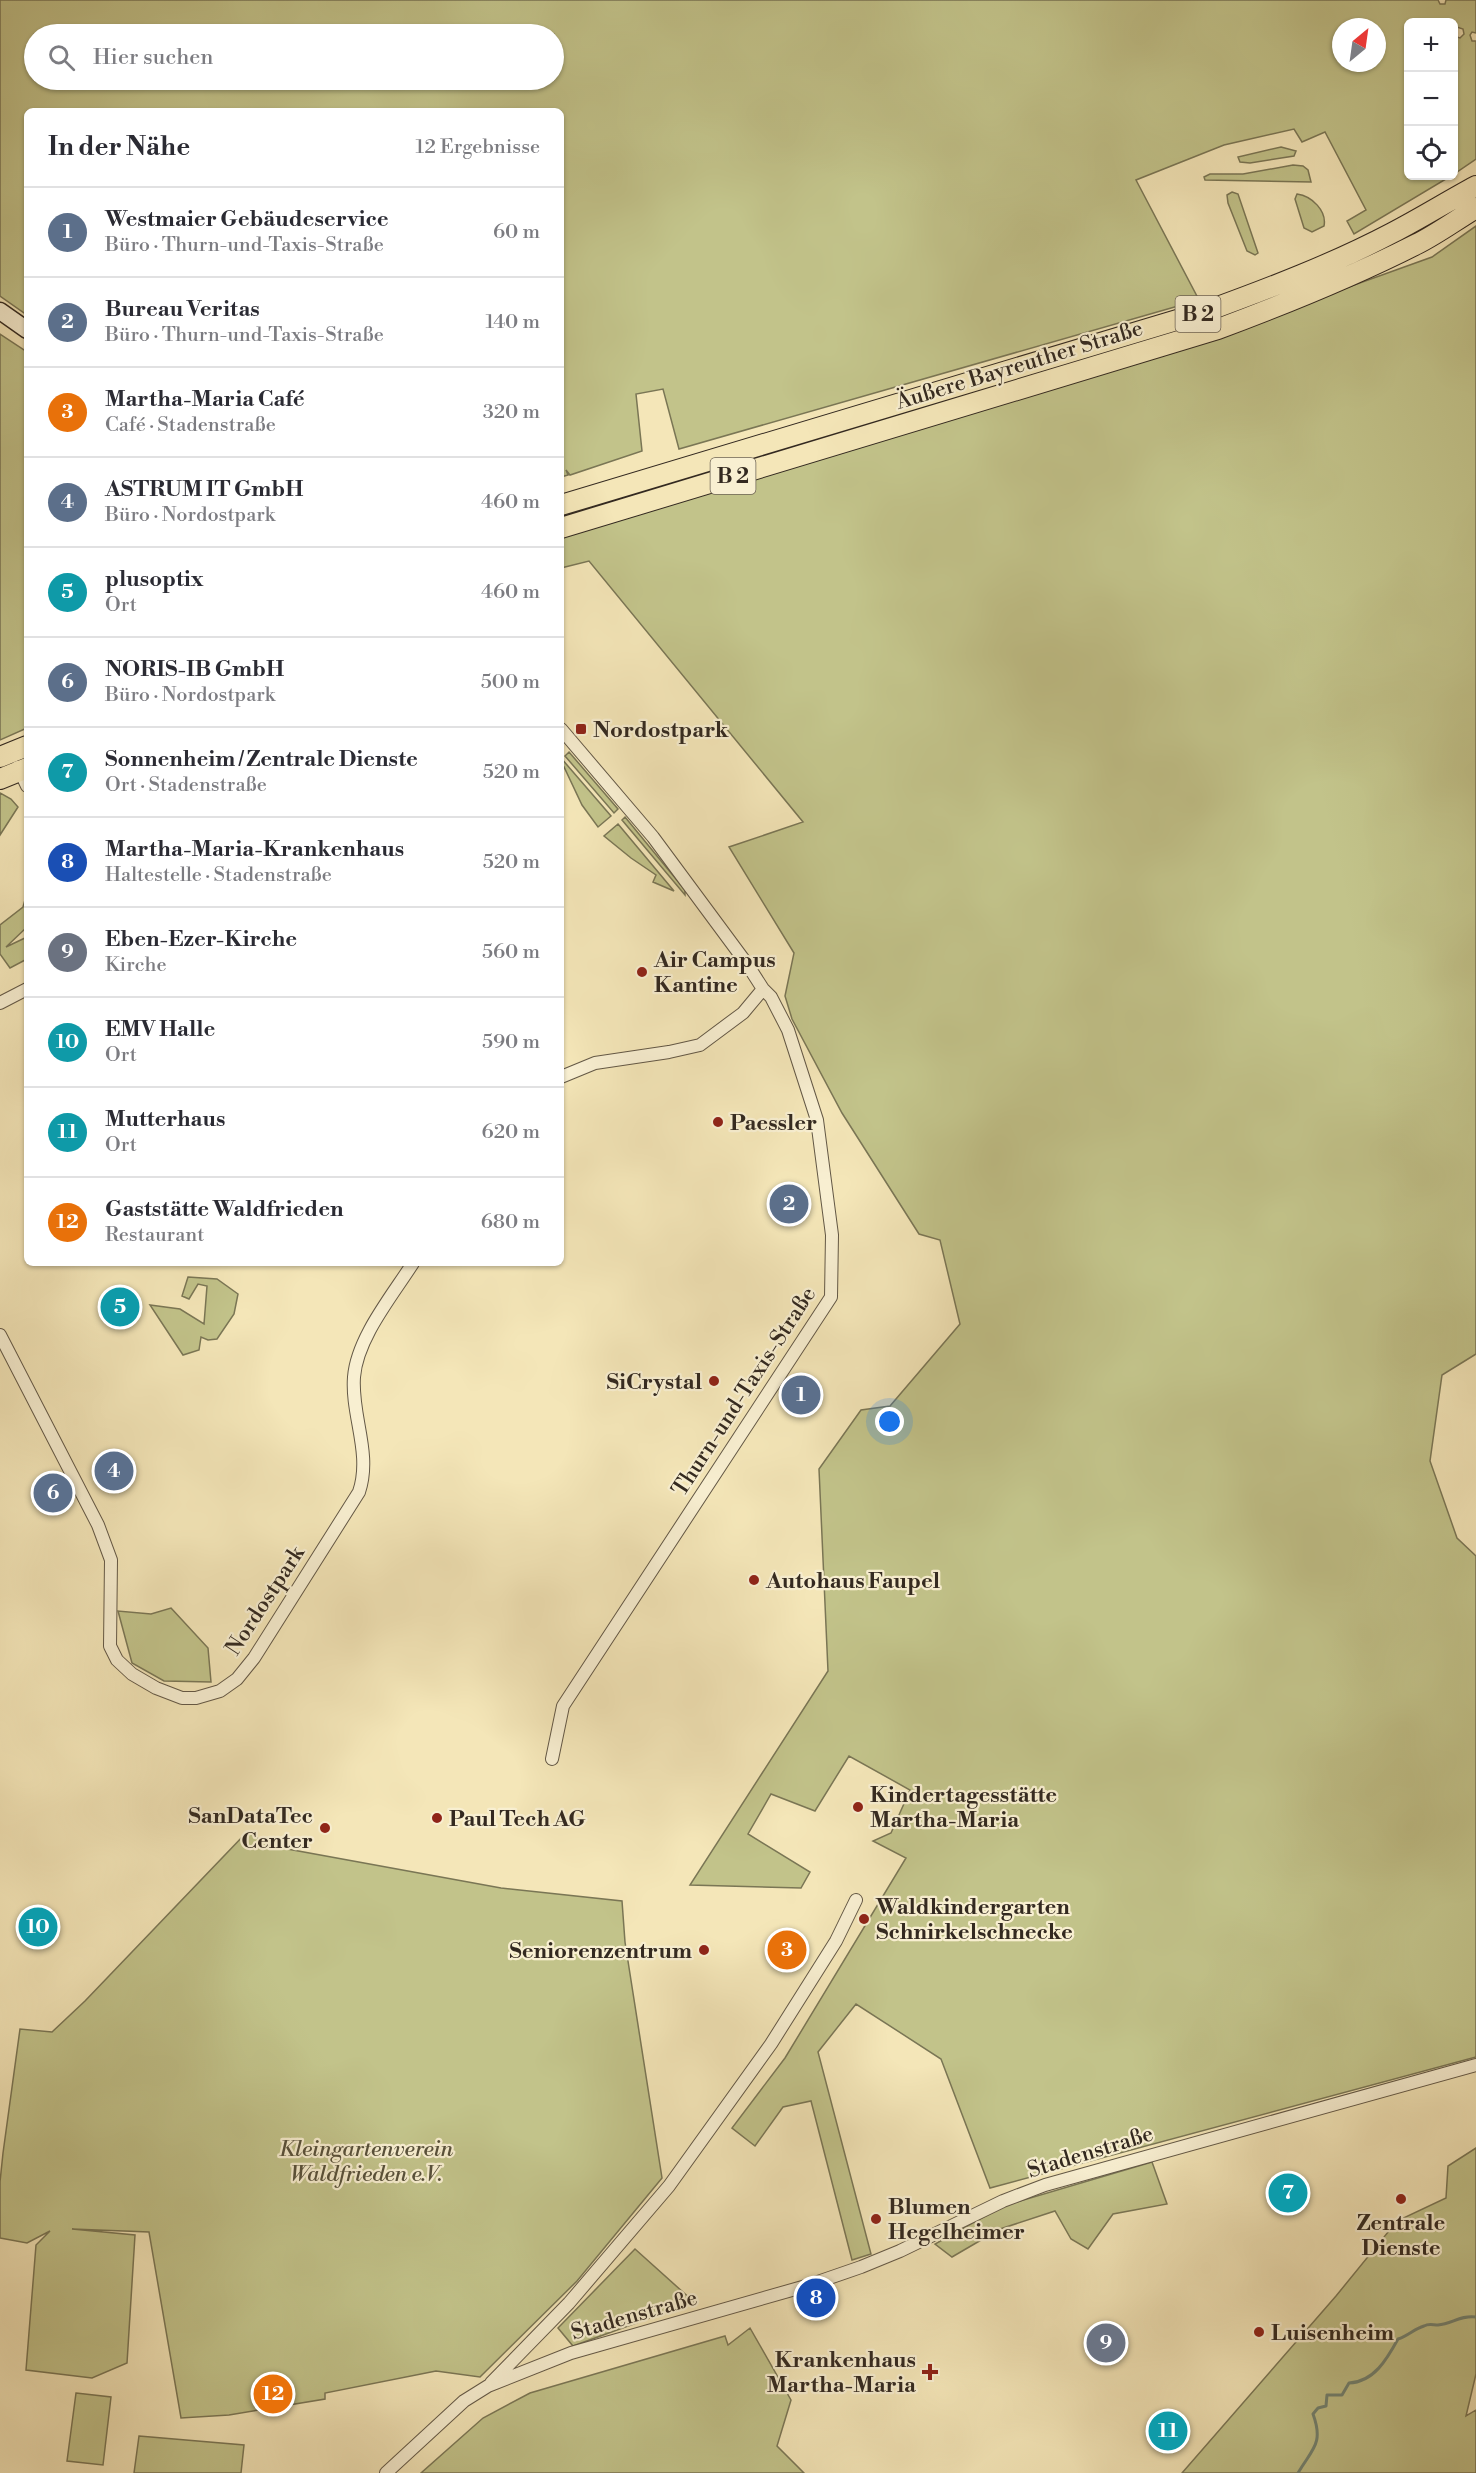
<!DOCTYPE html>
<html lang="de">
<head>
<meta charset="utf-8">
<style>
	:root { --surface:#fff; --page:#f2f2f3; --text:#2b2b33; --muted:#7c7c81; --line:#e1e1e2; --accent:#d93025 }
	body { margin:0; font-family:"Libre Bodoni",serif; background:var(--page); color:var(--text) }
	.controls { position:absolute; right:18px; top:18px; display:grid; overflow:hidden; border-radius:9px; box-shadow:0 2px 4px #0004 }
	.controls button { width:54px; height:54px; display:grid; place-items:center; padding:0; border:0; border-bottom:2px solid var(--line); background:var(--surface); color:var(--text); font:30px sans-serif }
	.compass { position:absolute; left:1332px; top:18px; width:54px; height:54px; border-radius:50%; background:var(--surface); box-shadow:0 2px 4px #0004; rotate:29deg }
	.you { position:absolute; left:890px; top:1422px; width:21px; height:21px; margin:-15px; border:4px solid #fff; border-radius:50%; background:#1a73e8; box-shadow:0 0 0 9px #1a73e833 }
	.badge { display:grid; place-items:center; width:39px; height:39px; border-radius:50%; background:var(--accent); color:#fff; font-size:20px; font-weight:700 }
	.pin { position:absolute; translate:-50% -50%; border:3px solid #fff; box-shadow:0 2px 6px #0006 }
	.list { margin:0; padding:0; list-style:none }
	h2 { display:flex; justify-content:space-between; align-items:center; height:78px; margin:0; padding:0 24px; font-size:26px }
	h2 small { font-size:20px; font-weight:400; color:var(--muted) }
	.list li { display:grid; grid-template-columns:39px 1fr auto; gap:18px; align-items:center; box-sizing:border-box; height:90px; padding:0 24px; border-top:2px solid var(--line) }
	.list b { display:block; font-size:22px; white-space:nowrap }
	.list p { margin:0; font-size:20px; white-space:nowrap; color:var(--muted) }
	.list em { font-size:20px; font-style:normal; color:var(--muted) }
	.icon { flex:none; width:33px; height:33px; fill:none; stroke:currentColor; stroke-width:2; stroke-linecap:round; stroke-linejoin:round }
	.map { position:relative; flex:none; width:1476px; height:2473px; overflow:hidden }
	.search { position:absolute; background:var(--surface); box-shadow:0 2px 4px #0004; left:24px; top:24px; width:540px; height:66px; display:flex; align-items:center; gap:15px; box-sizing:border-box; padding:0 21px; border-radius:33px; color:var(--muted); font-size:22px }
	.panel { position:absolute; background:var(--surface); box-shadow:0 2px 4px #0004; left:24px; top:108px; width:540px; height:1158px; border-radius:9px }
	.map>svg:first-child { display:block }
	.green { fill:#c2c38a; stroke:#7a7655; stroke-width:1.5; fill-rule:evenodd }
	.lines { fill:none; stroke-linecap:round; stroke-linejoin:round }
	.stream { stroke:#728474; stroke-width:3 }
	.minor-casing { stroke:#635846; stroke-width:14 }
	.secondary-casing { stroke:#332920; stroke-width:19 }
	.primary-casing { stroke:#332920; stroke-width:22 }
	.minor { stroke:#f8efd1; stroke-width:12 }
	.secondary { stroke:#f8efd1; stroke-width:16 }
	.primary { stroke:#f4e6b8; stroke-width:20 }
	.poi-dot { fill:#8f2418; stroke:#f8efd1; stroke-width:2 }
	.labels { text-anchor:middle; stroke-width:4.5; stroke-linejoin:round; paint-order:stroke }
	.shield { fill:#f8efd1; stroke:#6e6455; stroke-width:1.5 }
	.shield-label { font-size:21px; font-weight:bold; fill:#332920 }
	.street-label { font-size:22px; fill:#332920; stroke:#f8efd1 }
	.poi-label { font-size:22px; font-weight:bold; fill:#332920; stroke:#f8efd1; text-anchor:start }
	.park-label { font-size:22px; font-style:italic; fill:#57503a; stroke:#f8efd1 }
</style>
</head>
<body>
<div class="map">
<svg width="1476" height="2473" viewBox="0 0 1476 2473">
	<rect width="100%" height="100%" fill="#f4e6b8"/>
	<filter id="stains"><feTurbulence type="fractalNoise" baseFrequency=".00333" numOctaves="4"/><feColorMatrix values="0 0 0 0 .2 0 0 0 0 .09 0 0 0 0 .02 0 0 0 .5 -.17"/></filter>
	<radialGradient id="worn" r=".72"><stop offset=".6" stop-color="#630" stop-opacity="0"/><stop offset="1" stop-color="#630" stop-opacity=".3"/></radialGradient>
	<path class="green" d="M 0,0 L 1438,0 L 1440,4 L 1445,4 L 1446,0 L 1476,0 L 1476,33 L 1472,32 L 1470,35 L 1472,41 L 1476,41 L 1476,159 L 1454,174 L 1454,36 L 1460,38 L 1464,34 L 1463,29 L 1457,27 L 1454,29 L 1454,22 L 1408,22 L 1408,176 L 1451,176 L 1354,234 L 1347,221 L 1366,210 L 1325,132 L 1302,142 L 1294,129 L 1224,145 L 1136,180 L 1199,300 L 679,449 L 663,389 L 636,394 L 642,451 L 570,475 L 566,470 L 568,475 L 561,477 L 561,111 L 27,111 L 27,315 L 0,296 ZM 1341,27 L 1377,27 L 1377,63 L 1341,63 ZM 554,34 L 554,80 L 34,80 L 34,34 Z
		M 1281,147 L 1296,151 L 1294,156 L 1250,163 L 1240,162 L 1238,157 Z
		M 1293,165 L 1303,166 L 1308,170 L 1311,182 L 1205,180 L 1204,177 L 1210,174 L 1243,174 Z
		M 1232,192 L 1238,194 L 1258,253 L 1255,255 L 1247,251 L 1228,203 L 1227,195 Z
		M 1476,192 L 1476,200 L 1364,261 L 1229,317 L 561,521 L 561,517 L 685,477 L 1190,322 Z
		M 1297,194 C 1312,196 1327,211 1324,226 L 1312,232 L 1304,228 L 1295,199 Z
		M 1476,226 L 1476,1354 L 1442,1375 L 1430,1461 L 1457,1538 L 1476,1556 L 1476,2057 L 990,2188 L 941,2059 L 856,2004 L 818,2052 L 871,2254 L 852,2260 L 811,2101 L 783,2107 L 755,2146 L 732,2128 L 785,2058 L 906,1858 L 873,1841 L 891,1833 L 910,1790 L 849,1756 L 815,1811 L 771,1794 L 748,1834 L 810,1872 L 801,1888 L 690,1885 L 828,1671 L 819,1469 L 861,1410 L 890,1406 L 960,1324 L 940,1240 L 919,1234 L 842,1113 L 792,1019 L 785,996 L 794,953 L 729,847 L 803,822 L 589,561 L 561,568 L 561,537 L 1218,334 L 1432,257 Z
		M 0,334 L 27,352 L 27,728 L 0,740 Z
		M 569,752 L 618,809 L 614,813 L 565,756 Z
		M 561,758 L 611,816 L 598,827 L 582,805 L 564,767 L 561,768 Z
		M 0,793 L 11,799 L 18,807 L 0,835 Z
		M 625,817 L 685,890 L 685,895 L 622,820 Z
		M 618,824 L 674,891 L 653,882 L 656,875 L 631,858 L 604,836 Z
		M 27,893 L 27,927 L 6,947 L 27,937 L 27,959 L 10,968 L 0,954 L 0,925 L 23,907 Z
		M 188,1277 L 217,1279 L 238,1294 L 234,1314 L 217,1339 L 208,1340 L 201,1337 L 199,1350 L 183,1355 L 150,1305 L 180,1309 L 204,1324 L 207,1286 L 198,1284 L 189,1299 L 182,1296 Z
		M 171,1608 L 208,1648 L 211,1682 L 164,1681 L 132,1663 L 118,1611 L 151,1614 Z
		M 247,1832 L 271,1846 L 501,1888 L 622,1901 L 625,1942 L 662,2178 L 577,2281 L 480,2377 L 436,2371 L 325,2393 L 325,2399 L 229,2415 L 181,2418 L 149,2232 L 72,2229 L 135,2235 L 127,2363 L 92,2378 L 26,2370 L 36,2245 L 50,2231 L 27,2243 L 0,2238 L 0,2182 L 3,2153 L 20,2029 L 52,2032 L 85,2001 Z
		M 1476,2148 L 1476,2374 L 1466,2416 L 1476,2410 L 1476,2473 L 1182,2473 L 1336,2296 L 1397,2221 L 1446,2198 L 1448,2166 Z
		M 1152,2162 L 1167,2204 L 1113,2214 L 1088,2249 L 1071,2239 L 1055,2211 L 1000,2229 L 952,2257 L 935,2244 L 1003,2206 Z
		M 635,2249 L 694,2302 L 573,2346 L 558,2328 Z
		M 750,2328 L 791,2400 L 777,2446 L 804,2473 L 421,2473 L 483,2418 L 530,2393 L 725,2336 L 728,2345 Z
		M 76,2393 L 111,2397 L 103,2465 L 67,2461 Z
		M 139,2436 L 244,2445 L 241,2473 L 134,2473 Z"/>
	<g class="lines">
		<path class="stream" d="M 1298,2473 C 1312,2449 1324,2444 1313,2414 L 1318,2408 L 1326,2406 L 1327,2395 L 1342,2395 L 1349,2383 C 1374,2382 1387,2359 1398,2339 C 1408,2336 1414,2329 1424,2326 C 1429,2323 1433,2325 1438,2325 C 1452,2324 1460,2315 1476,2317"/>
		<g class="minor-casing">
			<path id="minor" d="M 18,767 L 27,786
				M 0,1003 L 27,989
				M 561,1077 L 595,1063 L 669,1052 L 700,1045 L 743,1013 L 763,989
				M 0,1335 L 98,1525 L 111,1560 L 110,1646 L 117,1660 L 132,1674 L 156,1688 L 182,1698 L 196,1698 L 220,1691 L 237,1679 L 254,1658 L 359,1492 C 372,1453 351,1416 354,1377 C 357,1338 392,1296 413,1263
				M 552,1759 L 563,1706 L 831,1297 L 832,1235 L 817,1120 L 788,1030 L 771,997 L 763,989 L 747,964 L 653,837 L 561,729
				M 491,2383 L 569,2303 L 669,2186 L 771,2044 L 836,1941 L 856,1900
				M 386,2473 L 464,2401 L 488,2386 L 571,2353 L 806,2286 L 861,2267 L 900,2251 L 1003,2201 L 1045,2185 L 1476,2065"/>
		</g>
		<g class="secondary-casing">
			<path id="secondary" d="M 0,311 L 27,330"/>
		</g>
		<g class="primary-casing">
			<path id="primary" d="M 561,505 L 1207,311 C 1270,288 1333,264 1392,233 C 1421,218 1448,201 1476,186
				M 561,528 L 1218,329 C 1285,304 1352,277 1417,244 C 1437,234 1456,220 1476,208
				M 0,757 L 27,746
				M 0,779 L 27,768"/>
		</g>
		<use href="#minor" class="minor"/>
		<use href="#secondary" class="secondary"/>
		<use href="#primary" class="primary"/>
	</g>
	<g class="poi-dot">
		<rect x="575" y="723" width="12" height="12" rx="3"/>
		<circle cx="642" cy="972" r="6"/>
		<circle cx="718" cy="1122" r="6"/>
		<circle cx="714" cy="1381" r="6"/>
		<circle cx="754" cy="1580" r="6"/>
		<circle cx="858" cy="1807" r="6"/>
		<circle cx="437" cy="1818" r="6"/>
		<circle cx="325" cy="1828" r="6"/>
		<circle cx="864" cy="1919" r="6"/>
		<circle cx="704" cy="1950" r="6"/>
		<circle cx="1401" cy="2199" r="6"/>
		<circle cx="876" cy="2219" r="6"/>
		<circle cx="1259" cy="2332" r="6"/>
		<path d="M927 2363h6v6h6v6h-6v6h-6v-6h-6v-6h6z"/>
	</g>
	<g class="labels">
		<g class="shield">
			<rect x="1175.5" y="296" width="45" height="36" rx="4.5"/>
			<rect x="710.5" y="458" width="45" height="36" rx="4.5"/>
		</g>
		<g class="shield-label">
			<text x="1198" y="321">B 2</text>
			<text x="733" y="483">B 2</text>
		</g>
		<g class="street-label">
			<text transform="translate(1019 364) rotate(-17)" y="8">Äußere Bayreuther Straße</text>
			<text transform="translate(743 1391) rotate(-57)" y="8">Thurn-und-Taxis-Straße</text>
			<text transform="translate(264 1600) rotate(-57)" y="8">Nordostpark</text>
			<text transform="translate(1090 2151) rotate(-17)" y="8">Stadenstraße</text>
			<text transform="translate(634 2314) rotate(-16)" y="8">Stadenstraße</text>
		</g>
		<g class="poi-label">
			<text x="593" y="737">Nordostpark</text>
			<text x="654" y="967">Air Campus<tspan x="654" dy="25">Kantine</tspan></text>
			<text x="730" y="1130">Paessler</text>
			<text x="702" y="1389" text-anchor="end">SiCrystal</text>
			<text x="766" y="1588">Autohaus Faupel</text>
			<text x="870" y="1802">Kindertagesstätte<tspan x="870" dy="25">Martha-Maria</tspan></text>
			<text x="313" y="1823" text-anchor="end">SanDataTec<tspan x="313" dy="25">Center</tspan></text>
			<text x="449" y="1826">Paul Tech AG</text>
			<text x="876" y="1914">Waldkindergarten<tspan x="876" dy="25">Schnirkelschnecke</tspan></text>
			<text x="692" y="1958" text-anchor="end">Seniorenzentrum</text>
			<text x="888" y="2214">Blumen<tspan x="888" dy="25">Hegelheimer</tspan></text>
			<text x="1401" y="2230" text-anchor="middle">Zentrale<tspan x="1401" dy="25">Dienste</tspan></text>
			<text x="1271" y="2340">Luisenheim</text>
			<text x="916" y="2367" text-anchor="end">Krankenhaus<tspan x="916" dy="25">Martha-Maria</tspan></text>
		</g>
		<g class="park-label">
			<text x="366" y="2156">Kleingartenverein<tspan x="366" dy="25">Waldfrieden e.V.</tspan></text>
		</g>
	</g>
	<rect width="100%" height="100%" filter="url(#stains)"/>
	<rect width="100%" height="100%" fill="url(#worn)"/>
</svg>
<div class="controls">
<button>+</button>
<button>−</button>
<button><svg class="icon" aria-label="locate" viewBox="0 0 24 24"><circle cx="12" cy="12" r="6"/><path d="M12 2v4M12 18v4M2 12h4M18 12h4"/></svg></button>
</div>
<svg class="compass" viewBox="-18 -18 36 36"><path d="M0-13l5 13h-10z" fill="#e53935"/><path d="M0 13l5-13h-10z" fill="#7c7c81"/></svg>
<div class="you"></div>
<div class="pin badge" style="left:801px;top:1395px;background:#5c6f8a">1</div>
<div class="pin badge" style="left:789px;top:1204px;background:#5c6f8a">2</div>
<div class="pin badge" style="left:787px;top:1950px;background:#e8710a">3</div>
<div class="pin badge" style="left:114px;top:1471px;background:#5c6f8a">4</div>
<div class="pin badge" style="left:120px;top:1307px;background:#0f9aa8">5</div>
<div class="pin badge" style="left:53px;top:1493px;background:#5c6f8a">6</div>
<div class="pin badge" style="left:1288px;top:2193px;background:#0f9aa8">7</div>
<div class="pin badge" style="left:816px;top:2298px;background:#1a4fb4">8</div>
<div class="pin badge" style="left:1106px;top:2343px;background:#6b7280">9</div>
<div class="pin badge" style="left:38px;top:1927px;background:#0f9aa8">10</div>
<div class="pin badge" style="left:1168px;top:2431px;background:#0f9aa8">11</div>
<div class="pin badge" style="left:273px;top:2394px;background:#e8710a">12</div>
<div class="search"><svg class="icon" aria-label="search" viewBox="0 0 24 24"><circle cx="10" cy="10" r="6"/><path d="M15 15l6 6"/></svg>Hier suchen</div>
<section class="panel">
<h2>In der Nähe<small>12 Ergebnisse</small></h2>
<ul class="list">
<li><span class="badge" style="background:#5c6f8a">1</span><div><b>Westmaier Gebäudeservice</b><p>Büro · Thurn-und-Taxis-Straße</p></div><em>60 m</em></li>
<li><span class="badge" style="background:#5c6f8a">2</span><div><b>Bureau Veritas</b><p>Büro · Thurn-und-Taxis-Straße</p></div><em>140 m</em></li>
<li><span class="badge" style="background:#e8710a">3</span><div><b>Martha-Maria Café</b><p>Café · Stadenstraße</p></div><em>320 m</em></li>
<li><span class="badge" style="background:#5c6f8a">4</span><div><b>ASTRUM IT GmbH</b><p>Büro · Nordostpark</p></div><em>460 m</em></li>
<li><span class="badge" style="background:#0f9aa8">5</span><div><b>plusoptix</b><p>Ort</p></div><em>460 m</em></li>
<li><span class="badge" style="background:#5c6f8a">6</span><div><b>NORIS-IB GmbH</b><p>Büro · Nordostpark</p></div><em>500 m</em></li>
<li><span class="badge" style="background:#0f9aa8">7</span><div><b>Sonnenheim / Zentrale Dienste</b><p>Ort · Stadenstraße</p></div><em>520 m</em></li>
<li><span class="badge" style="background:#1a4fb4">8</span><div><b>Martha-Maria-Krankenhaus</b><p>Haltestelle · Stadenstraße</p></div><em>520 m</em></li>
<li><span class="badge" style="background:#6b7280">9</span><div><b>Eben-Ezer-Kirche</b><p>Kirche</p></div><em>560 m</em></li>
<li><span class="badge" style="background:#0f9aa8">10</span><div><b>EMV Halle</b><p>Ort</p></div><em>590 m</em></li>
<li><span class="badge" style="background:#0f9aa8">11</span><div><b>Mutterhaus</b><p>Ort</p></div><em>620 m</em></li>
<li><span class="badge" style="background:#e8710a">12</span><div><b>Gaststätte Waldfrieden</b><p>Restaurant</p></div><em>680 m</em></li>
</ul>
</section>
</div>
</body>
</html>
